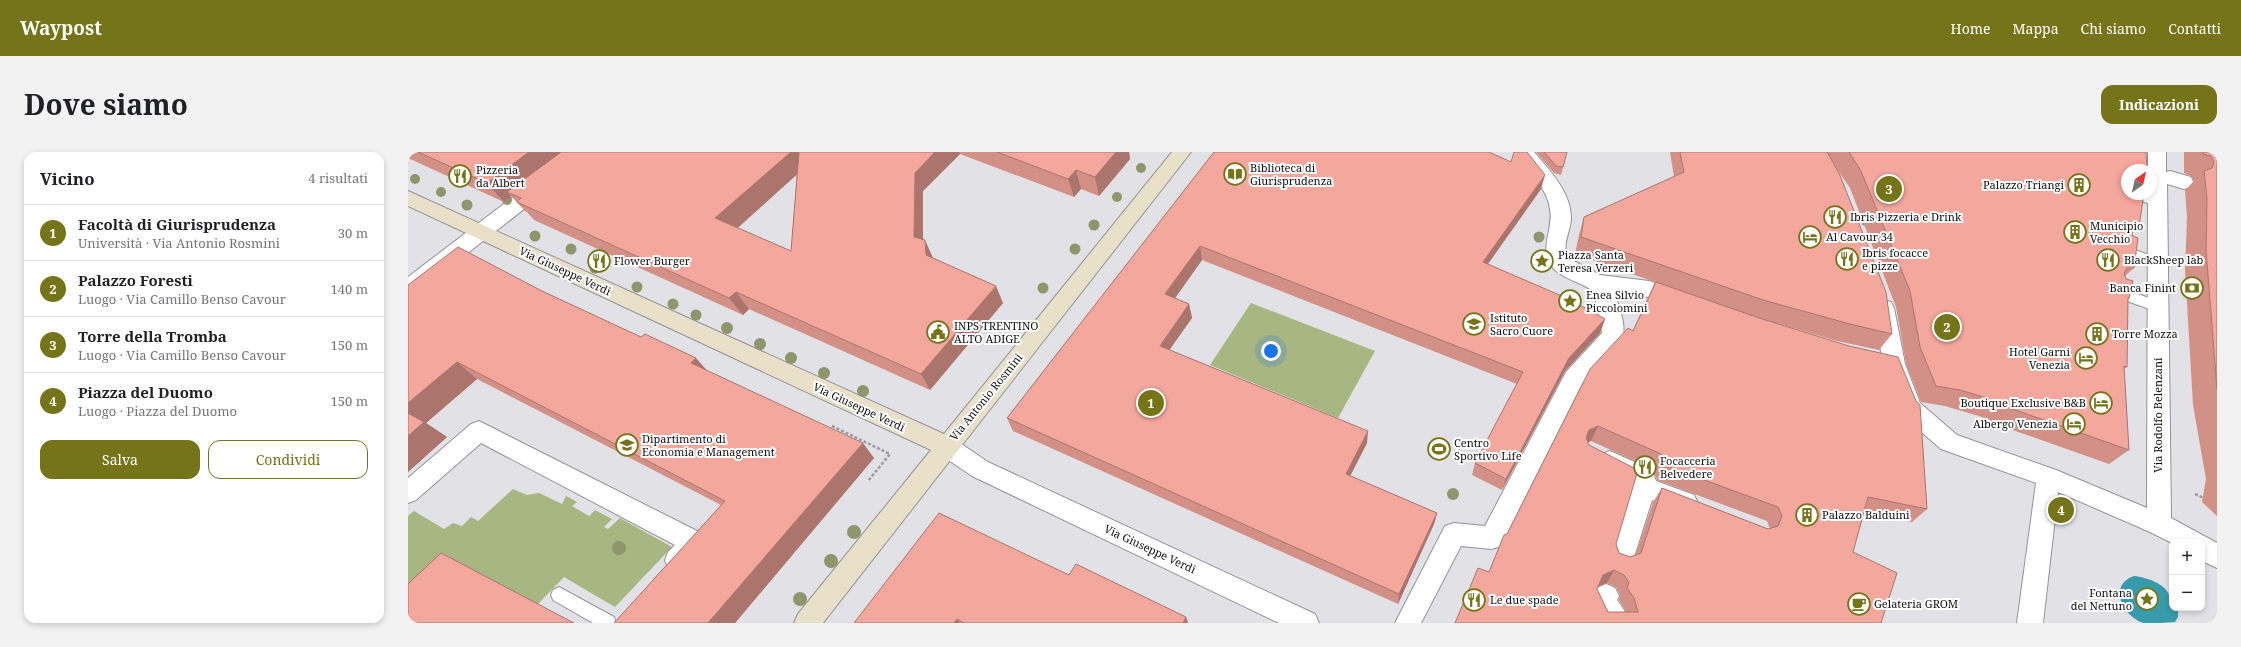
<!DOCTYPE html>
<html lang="it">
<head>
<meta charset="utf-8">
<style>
	:root { --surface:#fff; --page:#f2f2f2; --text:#202124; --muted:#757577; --line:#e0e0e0; --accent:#767418 }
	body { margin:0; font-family:"Noto Serif",serif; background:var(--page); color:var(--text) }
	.controls { position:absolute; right:12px; bottom:12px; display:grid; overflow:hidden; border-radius:8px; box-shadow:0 2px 6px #0003 }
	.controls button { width:36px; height:36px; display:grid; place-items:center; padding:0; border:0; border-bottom:1px solid var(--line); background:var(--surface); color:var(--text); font:20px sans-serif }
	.compass { position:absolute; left:1713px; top:12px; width:36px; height:36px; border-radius:50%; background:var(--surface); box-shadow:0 2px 6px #0003; rotate:34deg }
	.you { position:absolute; left:863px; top:199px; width:14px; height:14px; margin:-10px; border:3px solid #fff; border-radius:50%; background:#1a73e8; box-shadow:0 0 0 6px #1a73e833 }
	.badge { display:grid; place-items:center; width:26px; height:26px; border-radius:50%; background:var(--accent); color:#fff; font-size:13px; font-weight:700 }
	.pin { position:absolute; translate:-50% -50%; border:2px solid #fff; box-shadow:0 1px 4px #0006 }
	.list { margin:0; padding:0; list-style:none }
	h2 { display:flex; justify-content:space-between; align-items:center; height:52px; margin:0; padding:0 16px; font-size:17px }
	h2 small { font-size:13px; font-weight:400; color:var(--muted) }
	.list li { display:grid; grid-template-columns:26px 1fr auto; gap:12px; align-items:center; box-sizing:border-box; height:56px; padding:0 16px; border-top:1px solid var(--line) }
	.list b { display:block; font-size:15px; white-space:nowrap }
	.list p { margin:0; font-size:13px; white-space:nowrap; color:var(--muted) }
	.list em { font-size:13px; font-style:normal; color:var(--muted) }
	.actions { display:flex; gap:8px; padding:12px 16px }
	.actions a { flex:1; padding:9px 0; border:1px solid var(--accent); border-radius:12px; text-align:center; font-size:14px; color:var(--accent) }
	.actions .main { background:var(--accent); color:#fff }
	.map { position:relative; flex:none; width:1809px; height:471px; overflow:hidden; border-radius:12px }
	header { display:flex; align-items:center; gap:24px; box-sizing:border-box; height:56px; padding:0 20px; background:var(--accent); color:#fff }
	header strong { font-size:19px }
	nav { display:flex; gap:22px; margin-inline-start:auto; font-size:14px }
	.intro { display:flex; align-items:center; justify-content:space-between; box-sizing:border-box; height:96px; padding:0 24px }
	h1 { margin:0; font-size:28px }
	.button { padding:10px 18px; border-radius:12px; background:var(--accent); color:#fff; font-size:14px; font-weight:700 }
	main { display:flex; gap:24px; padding:0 24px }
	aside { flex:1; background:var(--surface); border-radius:12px; box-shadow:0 2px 6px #0003 }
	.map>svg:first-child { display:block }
	.green { fill:#a8b682 }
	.water { fill:#389bab }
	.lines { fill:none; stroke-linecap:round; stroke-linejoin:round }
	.lane-casing { stroke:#939397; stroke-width:2 }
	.street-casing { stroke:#939397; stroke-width:2 }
	.secondary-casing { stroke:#939397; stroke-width:2 }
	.path { stroke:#9b9a9e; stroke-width:2.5; stroke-dasharray:3 2; stroke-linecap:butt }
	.lane { fill:#fff; fill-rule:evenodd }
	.street { fill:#fff; fill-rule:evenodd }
	.secondary { fill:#e9e0ca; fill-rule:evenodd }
	.tree { fill:#8f966e }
	.wall { fill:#d29087; fill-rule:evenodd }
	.shaded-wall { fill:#ab756e }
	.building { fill:#f4a79d; stroke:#ab756e; fill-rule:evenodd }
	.labels { text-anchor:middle; stroke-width:4; stroke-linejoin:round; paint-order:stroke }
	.poi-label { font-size:11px; fill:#0f0f10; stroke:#fff; text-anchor:start }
	.street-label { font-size:11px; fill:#0f0f10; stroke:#fff }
</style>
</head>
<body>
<header>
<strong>Waypost</strong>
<nav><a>Home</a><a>Mappa</a><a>Chi siamo</a><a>Contatti</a></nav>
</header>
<div class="intro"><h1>Dove siamo</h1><a class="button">Indicazioni</a></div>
<main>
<aside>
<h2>Vicino<small>4 risultati</small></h2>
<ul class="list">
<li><span class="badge">1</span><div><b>Facoltà di Giurisprudenza</b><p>Università · Via Antonio Rosmini</p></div><em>30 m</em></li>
<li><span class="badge">2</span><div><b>Palazzo Foresti</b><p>Luogo · Via Camillo Benso Cavour</p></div><em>140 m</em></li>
<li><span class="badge">3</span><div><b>Torre della Tromba</b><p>Luogo · Via Camillo Benso Cavour</p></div><em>150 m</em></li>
<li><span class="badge">4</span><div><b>Piazza del Duomo</b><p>Luogo · Piazza del Duomo</p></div><em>150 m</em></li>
</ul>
<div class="actions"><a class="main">Salva</a><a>Condividi</a></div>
</aside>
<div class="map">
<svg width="1809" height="471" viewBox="0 0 1809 471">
	<rect width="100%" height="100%" fill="#e2e1e6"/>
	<path class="green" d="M 843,151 L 967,199 L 930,266 L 802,213 Z
		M 105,337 L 119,343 L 131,341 L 154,352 L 158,344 L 169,350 L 164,354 L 181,364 L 187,358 L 204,367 L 196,375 L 200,377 L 212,366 L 264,395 L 207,455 L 156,425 L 130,452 L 0,469 L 0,364 L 6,359 L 36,377 L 45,371 L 54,374 L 63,365 L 70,369 Z"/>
	<path class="water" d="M 1726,424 C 1746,427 1764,434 1764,456 L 1770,456 L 1770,465 L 1767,470 C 1759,471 1745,471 1736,471 C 1717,466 1698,434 1726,424 Z"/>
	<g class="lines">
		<g class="lane-casing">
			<path id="lane" d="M 1719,40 L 1719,42 L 1738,42 L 1753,47 L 1755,50 L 1749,54 L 1720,45 L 1718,42 Z
				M 1713,93 L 1755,108 L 1756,111 L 1755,114 L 1750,116 L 1709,101 L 1707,98 L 1709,95 Z
				M 1707,134 L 1755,151 L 1757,155 L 1755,159 L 1750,160 L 1702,143 L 1700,139 L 1702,135 Z
				M 151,435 L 206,465 L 208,471 L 185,471 L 145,448 L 143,443 L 145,438 Z"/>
		</g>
		<g class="street-casing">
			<path id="street" d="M 164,0 L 185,0 L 183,5 L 7,142 L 0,144 L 0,125 Z
				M 1107,0 L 1126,0 C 1142,19 1163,40 1163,66 C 1163,79 1153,93 1160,106 L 1192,123 L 1241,129 L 1279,142 L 1282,148 L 1279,154 L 1272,156 L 1240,145 L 1207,142 C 1211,157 1220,175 1213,190 L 1174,232 L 1093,394 L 1084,397 L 1053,394 L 1013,471 L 987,471 L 1037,374 L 1046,371 L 1077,374 L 1158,220 L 1194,181 L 1186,140 C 1174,130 1157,128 1146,117 C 1129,99 1146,78 1142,57 C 1139,34 1118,19 1107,0 Z
				M 1740,0 L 1758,0 L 1758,20 L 1762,19 L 1783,25 L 1785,30 L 1783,35 L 1776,37 L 1759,32 L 1763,366 L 1809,391 L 1809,416 L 1794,409 L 1794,390 L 1764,391 L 1742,380 L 1650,340 L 1635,471 L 1609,471 L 1628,331 L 1533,297 L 1495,264 L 1475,212 L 1466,156 L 1469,150 L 1476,148 L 1483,150 L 1486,156 L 1497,212 L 1512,251 L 1549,283 L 1648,318 L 1739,356 L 1740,42 L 1743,42 L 1743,18 L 1740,18 Z
				M 71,269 L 295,382 L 298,390 C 292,403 282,414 269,419 L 260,416 L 257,408 L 260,400 L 267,393 L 73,291 L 8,348 L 0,351 L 0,326 L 63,272 Z
				M 538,284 L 546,287 L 580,310 L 907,462 L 911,471 L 871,471 L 564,324 L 530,301 L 527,294 L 530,287 Z
				M 1202,299 L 1244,318 L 1248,329 L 1286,343 L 1290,351 L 1286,359 L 1278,362 L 1244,348 L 1226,405 L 1223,413 L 1214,416 L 1205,413 L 1202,405 L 1224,331 L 1194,316 L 1190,309 L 1194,302 Z
				M 1198,432 L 1207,436 L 1211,444 L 1209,448 L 1216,458 L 1220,471 L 1194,471 L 1183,450 L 1189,436 Z"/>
		</g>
		<g class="secondary-casing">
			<path id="secondary" d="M 764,0 L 783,0 L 415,471 L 386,471 L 390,462 L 523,298 L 0,54 L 0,39 L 536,282 Z"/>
		</g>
		<path class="path" d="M 1449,71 L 1460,73
			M 424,274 L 482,302 L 460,329
			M 1787,342 L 1798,347"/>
		<use href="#lane" class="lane"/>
		<use href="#street" class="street"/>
		<use href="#secondary" class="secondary"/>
	</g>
	<g class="tree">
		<circle cx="733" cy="16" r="5"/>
		<circle cx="7" cy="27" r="5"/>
		<circle cx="33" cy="40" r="5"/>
		<circle cx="709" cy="45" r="5"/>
		<circle cx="99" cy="48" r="5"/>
		<circle cx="59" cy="53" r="5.5"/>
		<circle cx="686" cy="73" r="5.5"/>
		<circle cx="127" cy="84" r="5.5"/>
		<circle cx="1131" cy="85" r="5.5"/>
		<circle cx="163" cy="97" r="5.5"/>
		<circle cx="667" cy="97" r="5.5"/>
		<circle cx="187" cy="116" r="5.5"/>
		<circle cx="229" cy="135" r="5.5"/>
		<circle cx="635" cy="136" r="5.5"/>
		<circle cx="265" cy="152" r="5.5"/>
		<circle cx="288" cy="163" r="5.5"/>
		<circle cx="319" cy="176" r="6"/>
		<circle cx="352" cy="192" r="6"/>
		<circle cx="383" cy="206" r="6"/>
		<circle cx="416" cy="221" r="6"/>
		<circle cx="455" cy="239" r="6"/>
		<circle cx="1045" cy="342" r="6"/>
		<circle cx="446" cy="380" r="7"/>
		<circle cx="211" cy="396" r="7"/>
		<circle cx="423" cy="409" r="7"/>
		<circle cx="392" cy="447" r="7"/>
	</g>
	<path class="wall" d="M 0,0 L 721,0 L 722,7 L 691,44 L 673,37 L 666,45 L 552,2 L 515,39 L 515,88 L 525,106 L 595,151 L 522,238 L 341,157 L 335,163 L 126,68 L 119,60 L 117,59 L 103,44 L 96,50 L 0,6 ZM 389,22 L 383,99 L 330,76 Z
		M 806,0 L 1103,10 L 1133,37 L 1080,112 L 1197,167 L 1192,181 L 1157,219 L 1094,338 L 1064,323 L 1067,311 L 1109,232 L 794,108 L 767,146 L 781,152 L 784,166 L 761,198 L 959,291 L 942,324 L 1029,361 L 1026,372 L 990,452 L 605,279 L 599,266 Z
		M 1128,0 L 1159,0 L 1153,23 L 1146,21 Z
		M 1262,0 L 1738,0 L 1719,18 L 1731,74 L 1724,82 L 1726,116 L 1717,124 L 1721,146 L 1720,148 L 1719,215 L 1716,217 L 1721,298 L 1701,312 L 1582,270 L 1581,267 L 1537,254 L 1513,250 L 1498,212 L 1488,155 L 1442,36 L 1424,10 L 1484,182 L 1471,198 L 1429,189 L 1351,166 L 1519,357 L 1504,370 L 1456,361 L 1445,400 L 1473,471 L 1047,471 L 1081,420 L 1099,382 L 1225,179 L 1247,130 L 1167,102 L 1171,83 L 1176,65 L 1266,25 ZM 1183,289 L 1245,317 L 1249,328 L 1359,369 L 1362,377 L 1360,377 L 1254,336 L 1245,350 L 1228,402 L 1222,405 L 1211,401 L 1208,392 L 1180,290 ZM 1199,431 L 1208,435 L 1212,443 L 1211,448 L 1217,458 L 1218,460 L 1200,460 L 1189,437 L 1190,434 Z
		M 1776,0 L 1809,0 L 1809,364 L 1794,350 L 1798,327 L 1785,253 L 1777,117 L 1779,66 L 1777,38 L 1786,29 L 1783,24 L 1776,21 Z
		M 0,133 L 134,139 L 300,219 L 466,306 L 327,471 L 206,471 L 313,353 L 69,227 L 18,271 L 39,285 L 0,320 Z
		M 661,423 L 778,465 L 780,471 L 446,471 Z"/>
	<path class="shaded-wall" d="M 121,0 L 162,0 L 99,40 L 103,44 L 96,50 L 79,31 Z
		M 383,0 L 397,0 L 403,10 L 320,84 L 307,66 Z
		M 527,0 L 551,0 L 552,2 L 515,39 L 515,103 L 506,85 L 507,21 Z
		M 708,0 L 721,0 L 722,7 L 691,44 L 687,25 Z
		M 668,18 L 673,37 L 666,45 L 660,27 Z
		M 1137,23 L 1133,37 L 1072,123 L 1075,110 Z
		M 1731,74 L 1714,92 L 1723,80 Z
		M 517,88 L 525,106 L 518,103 Z
		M 792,94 L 794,108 L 760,156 L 757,142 Z
		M 588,134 L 595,151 L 522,238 L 513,222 Z
		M 328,140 L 341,157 L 335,163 L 321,146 Z
		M 781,152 L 784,166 L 755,207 L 752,194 Z
		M 1197,167 L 1192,181 L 1157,219 L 1094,338 L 1098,327 L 1161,206 Z
		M 288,206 L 303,223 L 283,211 Z
		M 49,210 L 69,227 L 18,271 L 39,285 L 0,320 L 0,251 Z
		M 1190,274 L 1183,289 L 1175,292 L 1181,278 Z
		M 960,279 L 959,291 L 937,334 L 938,322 Z
		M 455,291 L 466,306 L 327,471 L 300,471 Z
		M 1029,361 L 1026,372 L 990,452 L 991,442 Z
		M 1206,418 L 1199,431 L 1188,435 L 1195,423 Z
		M 778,465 L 780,471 L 775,471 Z
		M 549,467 L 552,471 L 546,471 Z"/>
	<path class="building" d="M 10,0 L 121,0 L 79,31 Z
		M 153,0 L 383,0 L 307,66 L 383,99 L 391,0 L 527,0 L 507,21 L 506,85 L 517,88 L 518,103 L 588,134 L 513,222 L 328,140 L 321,146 L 109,50 L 113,46 L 99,40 Z
		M 589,0 L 708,0 L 687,25 L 668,18 L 660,27 Z
		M 806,0 L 1081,0 L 1103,10 L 1106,0 L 1119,0 L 1137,23 L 1075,110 L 1163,148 L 1197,167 L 1161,206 L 1098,327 L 1067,311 L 1115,220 L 792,94 L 757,142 L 781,152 L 752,194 L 960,279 L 938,322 L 1029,361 L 991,442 L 599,266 Z
		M 1136,0 L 1159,0 L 1155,15 L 1148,14 Z
		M 1272,0 L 1419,0 L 1431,21 L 1478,140 L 1484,182 L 1442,172 L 1355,148 L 1173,85 L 1176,65 L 1276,20 Z
		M 1441,0 L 1738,0 L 1739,18 L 1719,18 L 1719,42 L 1736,42 L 1731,74 L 1723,80 L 1725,84 L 1730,86 L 1726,116 L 1719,116 L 1716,121 L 1718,127 L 1725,129 L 1721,146 L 1720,145 L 1719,215 L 1716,214 L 1721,298 L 1599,255 L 1598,252 L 1552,238 L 1528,234 L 1512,195 L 1502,139 L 1453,19 Z
		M 1795,0 L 1809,0 L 1809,237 L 1798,98 L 1799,46 L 1796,19 L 1804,16 L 1806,10 L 1803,4 L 1795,2 Z
		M 50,95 L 134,139 L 233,185 L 237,182 L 288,206 L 283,211 L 455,291 L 300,471 L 206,471 L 317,349 L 49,210 L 0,251 L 0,133 Z
		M 1248,130 L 1351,166 L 1441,194 L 1490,205 L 1508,249 L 1512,253 L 1519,357 L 1460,345 L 1445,400 L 1489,421 L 1473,471 L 1047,471 L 1070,416 L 1081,420 L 1096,383 L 1099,382 L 1182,217 L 1220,176 L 1225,179 ZM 1190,274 L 1253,302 L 1258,314 L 1370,355 L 1374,364 L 1370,374 L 1360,377 L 1254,336 L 1233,401 L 1222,405 L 1211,401 L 1208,392 L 1230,318 L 1181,293 L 1178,286 L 1181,278 ZM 1206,418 L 1216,423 L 1221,431 L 1219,436 L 1226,446 L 1230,460 L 1200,460 L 1189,437 L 1195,423 Z
		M 0,261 L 16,270 L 0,284 Z
		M 531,361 L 661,423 L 668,412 L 778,465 L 775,471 L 556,471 L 549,467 L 546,471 L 446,471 Z
		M 33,401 L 166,471 L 0,471 L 0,432 Z"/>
	<defs>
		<g id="library-ring" transform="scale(1.15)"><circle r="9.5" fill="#fff" stroke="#767418" stroke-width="1.5"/><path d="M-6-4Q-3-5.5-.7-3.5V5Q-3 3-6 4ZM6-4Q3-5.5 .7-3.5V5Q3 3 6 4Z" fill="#767418"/></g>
		<g id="restaurant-ring" transform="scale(1.15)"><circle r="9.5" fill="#fff" stroke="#767418" stroke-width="1.5"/><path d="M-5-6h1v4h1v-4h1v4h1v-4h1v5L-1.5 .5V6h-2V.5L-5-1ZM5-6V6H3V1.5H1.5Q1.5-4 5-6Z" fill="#767418"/></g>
		<g id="building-ring" transform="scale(1.15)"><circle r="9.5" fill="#fff" stroke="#767418" stroke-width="1.5"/><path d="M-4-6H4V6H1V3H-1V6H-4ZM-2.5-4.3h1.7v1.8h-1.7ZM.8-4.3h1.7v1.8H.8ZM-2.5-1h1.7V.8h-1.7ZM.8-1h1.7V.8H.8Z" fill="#767418"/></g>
		<g id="hotel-ring" transform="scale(1.15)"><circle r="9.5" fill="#fff" stroke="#767418" stroke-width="1.5"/><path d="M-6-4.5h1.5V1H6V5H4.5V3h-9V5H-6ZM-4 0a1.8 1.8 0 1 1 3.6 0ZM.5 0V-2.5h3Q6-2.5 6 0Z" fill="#767418"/></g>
		<g id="sight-ring" transform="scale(1.15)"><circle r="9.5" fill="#fff" stroke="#767418" stroke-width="1.5"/><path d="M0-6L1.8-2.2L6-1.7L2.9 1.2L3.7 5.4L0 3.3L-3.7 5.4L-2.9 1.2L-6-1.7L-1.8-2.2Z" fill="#767418"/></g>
		<g id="bank-ring" transform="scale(1.15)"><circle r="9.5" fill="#fff" stroke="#767418" stroke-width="1.5"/><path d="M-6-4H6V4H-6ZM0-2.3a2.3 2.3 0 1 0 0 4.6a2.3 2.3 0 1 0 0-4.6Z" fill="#767418"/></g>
		<g id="school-ring" transform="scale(1.15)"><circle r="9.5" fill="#fff" stroke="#767418" stroke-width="1.5"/><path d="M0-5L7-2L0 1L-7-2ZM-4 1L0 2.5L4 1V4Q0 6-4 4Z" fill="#767418"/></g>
		<g id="civic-ring" transform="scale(1.15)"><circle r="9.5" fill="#fff" stroke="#767418" stroke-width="1.5"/><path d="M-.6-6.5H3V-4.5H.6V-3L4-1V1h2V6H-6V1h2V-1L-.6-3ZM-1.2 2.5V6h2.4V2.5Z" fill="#767418"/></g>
		<g id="university-ring" transform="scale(1.15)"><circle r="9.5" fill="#fff" stroke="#767418" stroke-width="1.5"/><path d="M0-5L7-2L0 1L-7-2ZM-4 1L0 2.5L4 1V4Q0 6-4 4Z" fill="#767418"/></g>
		<g id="stadium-ring" transform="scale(1.15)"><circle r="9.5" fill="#fff" stroke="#767418" stroke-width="1.5"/><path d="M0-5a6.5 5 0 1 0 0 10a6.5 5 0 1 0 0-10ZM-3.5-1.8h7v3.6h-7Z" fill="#767418"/></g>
		<g id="cafe-ring" transform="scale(1.15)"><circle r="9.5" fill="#fff" stroke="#767418" stroke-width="1.5"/><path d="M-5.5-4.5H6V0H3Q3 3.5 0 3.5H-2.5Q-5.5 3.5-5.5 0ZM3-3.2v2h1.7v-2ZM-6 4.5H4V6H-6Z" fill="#767418"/></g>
	</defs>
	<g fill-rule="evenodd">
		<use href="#library-ring" x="827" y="22"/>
		<use href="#restaurant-ring" x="52" y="24"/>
		<use href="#building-ring" x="1671" y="33"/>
		<use href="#restaurant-ring" x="1427" y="65"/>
		<use href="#building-ring" x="1667" y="80"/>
		<use href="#hotel-ring" x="1402" y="85"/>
		<use href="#restaurant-ring" x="1439" y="107"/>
		<use href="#restaurant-ring" x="1700" y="108"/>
		<use href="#restaurant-ring" x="191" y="109"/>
		<use href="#sight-ring" x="1134" y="109"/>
		<use href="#bank-ring" x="1784" y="136"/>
		<use href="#sight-ring" x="1162" y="149"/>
		<use href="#school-ring" x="1066" y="172"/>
		<use href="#civic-ring" x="530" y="180"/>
		<use href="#building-ring" x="1689" y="182"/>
		<use href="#hotel-ring" x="1678" y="206"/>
		<use href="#hotel-ring" x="1693" y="251"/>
		<use href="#hotel-ring" x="1666" y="272"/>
		<use href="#university-ring" x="219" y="293"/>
		<use href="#stadium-ring" x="1031" y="297"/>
		<use href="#restaurant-ring" x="1237" y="315"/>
		<use href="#building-ring" x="1399" y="363"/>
		<use href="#sight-ring" x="1739" y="447"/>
		<use href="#restaurant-ring" x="1066" y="448"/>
		<use href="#cafe-ring" x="1451" y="452"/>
	</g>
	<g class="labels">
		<g class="poi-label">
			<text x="842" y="20">Biblioteca di<tspan x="842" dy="13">Giurisprudenza</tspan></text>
			<text x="68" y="22">Pizzeria<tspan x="68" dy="13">da Albert</tspan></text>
			<text x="1656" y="37" text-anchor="end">Palazzo Triangi</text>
			<text x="1442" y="69">Ibris Pizzeria e Drink</text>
			<text x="1682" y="78">Municipio<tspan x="1682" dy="13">Vecchio</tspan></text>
			<text x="1418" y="89">Al Cavour 34</text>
			<text x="1454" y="105">Ibris focacce<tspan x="1454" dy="13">e pizze</tspan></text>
			<text x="1150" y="107">Piazza Santa<tspan x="1150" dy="13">Teresa Verzeri</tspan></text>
			<text x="1716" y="112">BlackSheep lab</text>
			<text x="206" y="113">Flower Burger</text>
			<text x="1768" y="140" text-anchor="end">Banca Finint</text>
			<text x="1178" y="147">Enea Silvio<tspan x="1178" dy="13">Piccolomini</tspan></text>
			<text x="1082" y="170">Istituto<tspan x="1082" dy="13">Sacro Cuore</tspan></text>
			<text x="546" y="178">INPS TRENTINO<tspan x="546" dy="13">ALTO ADIGE</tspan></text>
			<text x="1704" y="186">Torre Mozza</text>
			<text x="1662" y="204" text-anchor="end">Hotel Garni<tspan x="1662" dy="13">Venezia</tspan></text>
			<text x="1678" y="255" text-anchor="end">Boutique Exclusive B&amp;B</text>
			<text x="1650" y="276" text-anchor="end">Albergo Venezia</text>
			<text x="234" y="291">Dipartimento di<tspan x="234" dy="13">Economia e Management</tspan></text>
			<text x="1046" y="295">Centro<tspan x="1046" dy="13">Sportivo Life</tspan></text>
			<text x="1252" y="313">Focacceria<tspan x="1252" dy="13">Belvedere</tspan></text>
			<text x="1414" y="367">Palazzo Balduini</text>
			<text x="1724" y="445" text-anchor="end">Fontana<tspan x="1724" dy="13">del Nettuno</tspan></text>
			<text x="1082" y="452">Le due spade</text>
			<text x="1466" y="456">Gelateria GROM</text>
		</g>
		<g class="street-label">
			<text transform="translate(157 119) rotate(25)" y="4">Via Giuseppe Verdi</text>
			<text transform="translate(578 245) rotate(-51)" y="4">Via Antonio Rosmini</text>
			<text transform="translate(451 255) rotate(25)" y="4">Via Giuseppe Verdi</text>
			<text transform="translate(1750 263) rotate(-90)" y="4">Via Rodolfo Belenzani</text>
			<text transform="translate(742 397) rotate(25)" y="4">Via Giuseppe Verdi</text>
		</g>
	</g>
</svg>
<div class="controls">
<button>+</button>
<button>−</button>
</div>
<svg class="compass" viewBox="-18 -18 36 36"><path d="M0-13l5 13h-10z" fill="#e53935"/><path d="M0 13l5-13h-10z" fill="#757577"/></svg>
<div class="you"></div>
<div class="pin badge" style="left:743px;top:251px">1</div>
<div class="pin badge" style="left:1539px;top:175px">2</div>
<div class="pin badge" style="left:1481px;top:37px">3</div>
<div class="pin badge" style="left:1653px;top:358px">4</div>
</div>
</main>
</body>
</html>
